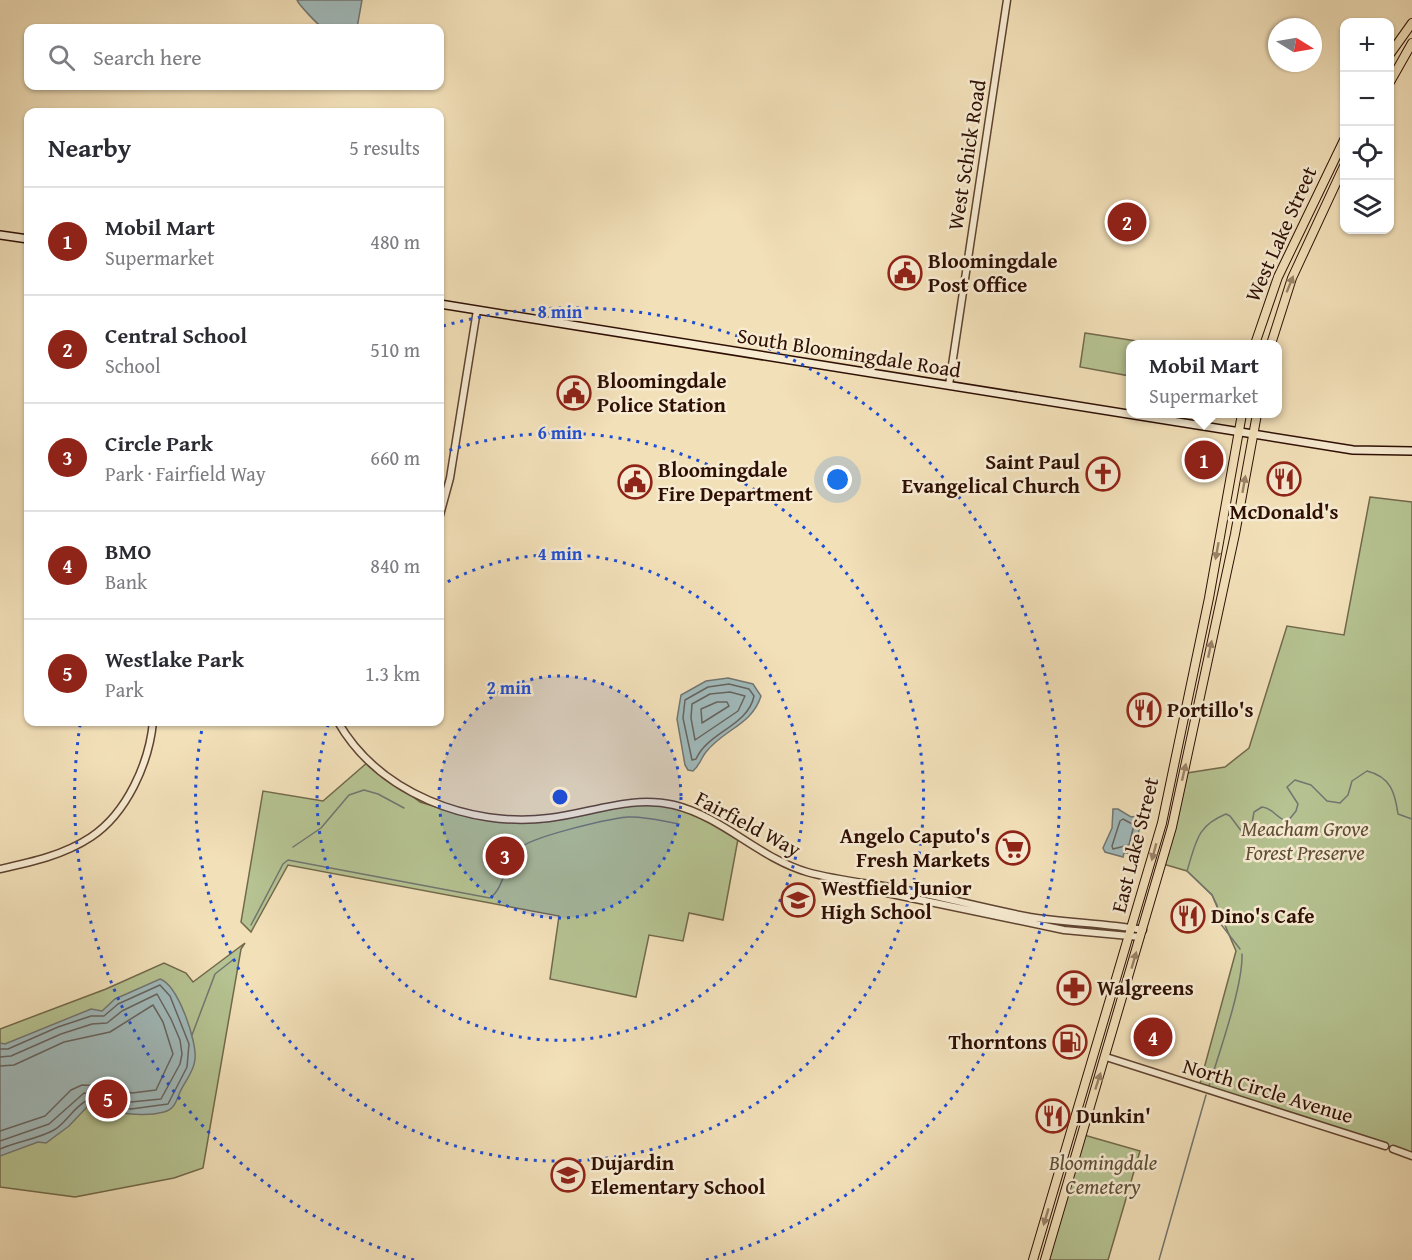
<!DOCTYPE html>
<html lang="en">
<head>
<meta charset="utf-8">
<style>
	:root { --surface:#fff; --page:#f2f2f3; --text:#2b2b33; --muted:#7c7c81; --line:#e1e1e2; --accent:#8f2418 }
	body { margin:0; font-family:"Gentium Book Plus",serif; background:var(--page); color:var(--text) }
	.controls { position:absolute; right:18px; top:18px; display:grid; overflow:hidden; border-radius:12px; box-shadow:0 2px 4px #0004 }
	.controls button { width:54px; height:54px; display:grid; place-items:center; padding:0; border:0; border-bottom:2px solid var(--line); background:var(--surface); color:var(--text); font:30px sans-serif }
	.compass { position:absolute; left:1268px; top:18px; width:54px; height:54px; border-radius:50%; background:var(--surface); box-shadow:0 2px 4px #0004; rotate:101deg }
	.you { position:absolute; left:838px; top:480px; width:21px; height:21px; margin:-15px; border:4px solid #fff; border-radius:50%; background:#1a73e8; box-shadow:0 0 0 9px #1a73e833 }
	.badge { display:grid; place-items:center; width:39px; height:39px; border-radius:50%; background:var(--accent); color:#fff; font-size:20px; font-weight:700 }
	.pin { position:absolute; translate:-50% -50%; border:3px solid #fff; box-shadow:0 2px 6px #0006 }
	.popup { position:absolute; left:1126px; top:340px; width:156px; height:78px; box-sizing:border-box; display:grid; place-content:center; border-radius:12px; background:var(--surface); filter:drop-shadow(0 2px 4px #0005); font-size:20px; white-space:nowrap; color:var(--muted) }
	.popup b { font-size:22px; color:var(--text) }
	.popup::after { content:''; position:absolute; left:50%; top:100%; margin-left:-12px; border:12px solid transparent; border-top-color:var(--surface) }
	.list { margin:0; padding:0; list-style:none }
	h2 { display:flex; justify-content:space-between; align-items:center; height:78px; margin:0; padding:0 24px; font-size:26px }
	h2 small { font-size:20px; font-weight:400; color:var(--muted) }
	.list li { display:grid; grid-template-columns:39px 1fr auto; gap:18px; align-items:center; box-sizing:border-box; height:108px; padding:0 24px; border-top:2px solid var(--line) }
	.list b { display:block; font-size:22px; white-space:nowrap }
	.list p { margin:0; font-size:20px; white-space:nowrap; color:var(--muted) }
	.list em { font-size:20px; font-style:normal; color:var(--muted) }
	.icon { flex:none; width:33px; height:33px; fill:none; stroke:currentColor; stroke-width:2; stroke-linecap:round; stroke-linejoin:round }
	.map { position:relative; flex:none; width:1412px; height:1260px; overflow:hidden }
	.search { position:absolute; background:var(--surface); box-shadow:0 2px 4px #0004; left:24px; top:24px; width:420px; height:66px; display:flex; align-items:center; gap:15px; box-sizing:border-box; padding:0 21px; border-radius:12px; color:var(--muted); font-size:22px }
	.panel { position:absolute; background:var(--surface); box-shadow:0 2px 4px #0004; left:24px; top:108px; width:420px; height:618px; border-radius:12px }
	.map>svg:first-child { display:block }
	.green { fill:#b6c392; stroke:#72694b; stroke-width:1.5 }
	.water { fill:#a0babb; stroke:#727672; stroke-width:1.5 }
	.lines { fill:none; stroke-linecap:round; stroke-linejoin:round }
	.shore { stroke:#676460; stroke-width:1.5 }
	.stream { stroke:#727672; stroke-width:1.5 }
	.tertiary-casing { stroke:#5f4331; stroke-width:9 }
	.secondary-casing { stroke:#2e0f04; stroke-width:10 }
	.primary-casing { stroke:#2e0f04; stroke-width:10 }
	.tertiary { stroke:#f7ebd2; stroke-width:6 }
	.secondary { stroke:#f7ebd2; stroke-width:7 }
	.primary { stroke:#f2e0b9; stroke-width:8 }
	.oneway { fill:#9a8268 }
	.ring { fill:none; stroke:#1d4ed8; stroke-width:3; stroke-dasharray:3 6 }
	.labels { text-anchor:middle; stroke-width:5; stroke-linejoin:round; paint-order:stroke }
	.street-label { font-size:21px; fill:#2e0f04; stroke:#f7ebd2 }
	.poi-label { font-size:21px; font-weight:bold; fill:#2e0f04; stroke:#f7ebd2; text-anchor:start }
	.park-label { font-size:21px; font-style:italic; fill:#5e4e36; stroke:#f7ebd2 }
	.centre { fill:#1d4ed8; stroke:#f7ebd2; stroke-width:3 }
	.ring-label { font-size:18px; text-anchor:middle; font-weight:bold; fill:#1d4ed8; stroke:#f7ebd2; stroke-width:5; stroke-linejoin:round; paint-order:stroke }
</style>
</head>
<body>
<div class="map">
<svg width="1412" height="1260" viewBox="0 0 1412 1260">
	<rect width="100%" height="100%" fill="#f2e0b9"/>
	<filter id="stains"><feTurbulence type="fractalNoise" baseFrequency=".00333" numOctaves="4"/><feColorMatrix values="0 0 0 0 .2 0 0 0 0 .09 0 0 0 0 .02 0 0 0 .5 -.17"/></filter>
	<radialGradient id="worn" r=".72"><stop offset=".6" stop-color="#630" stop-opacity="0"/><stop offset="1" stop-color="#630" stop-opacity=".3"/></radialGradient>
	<path class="green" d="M 1085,333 L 1156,344 L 1130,344 L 1130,376 L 1080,367 Z
		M 1370,497 L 1412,502 L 1412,1156 L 1332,1127 L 1199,1087 L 1236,951 L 1212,895 L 1187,871 L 1163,864 L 1187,773 L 1225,767 L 1249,748 L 1287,626 L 1344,635 Z
		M 368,762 L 420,802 L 473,818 L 519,822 L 643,802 L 678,808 L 718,826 L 738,839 L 723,920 L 689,913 L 683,941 L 649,935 L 636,997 L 550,979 L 559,916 L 288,865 L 251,932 L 241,922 L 263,791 L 323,801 Z
		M 245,943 L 241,949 L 203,1168 L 174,1178 L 75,1197 L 0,1187 L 0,1029 L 106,989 L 164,963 L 186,973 L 193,982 Z
		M 1084,1135 L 1140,1151 L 1108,1260 L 1048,1260 Z"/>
	<path class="water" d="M 297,0 L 362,0 L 357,28 L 323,28 C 317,24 299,5 297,0 Z
		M 728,678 L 753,684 L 761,696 C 752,725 724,729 706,752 C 701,758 700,765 693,771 L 688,770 L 685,765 L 677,719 L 681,695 L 706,681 Z
		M 1113,809 L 1118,809 L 1131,817 L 1143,815 L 1133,854 L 1124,853 L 1123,857 L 1105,852 L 1103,848 L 1112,828 Z
		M 160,979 C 178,985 197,1041 195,1059 C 194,1072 185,1081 180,1092 C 176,1101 175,1109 164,1112 C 138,1119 113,1110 87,1107 L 69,1126 L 46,1143 L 38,1142 L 0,1156 L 0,1043 L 5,1044 L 91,1009 L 102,1011 L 115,999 Z"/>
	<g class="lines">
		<path class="shore" d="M 729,684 L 749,689 L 754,696 C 748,726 708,732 696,759 L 692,760 L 683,718 L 685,700 L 708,687 Z
			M 730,692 L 745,696 L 738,711 L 695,740 L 691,718 L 692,704 L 710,694 Z
			M 717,702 L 727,702 L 729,706 L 702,723 L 701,709 Z
			M 1123,819 L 1134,825 L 1129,845 L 1113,849 L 1112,846 L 1120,821 Z
			M 0,1049 L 8,1049 L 58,1027 L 91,1016 L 104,1016 L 118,1004 L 160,985 L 170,996 L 189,1044 L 187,1067 L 168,1104 L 131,1109 L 86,1101 C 73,1108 66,1123 54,1130 C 38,1139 18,1141 0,1149
			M 0,1057 L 11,1056 L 61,1034 L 92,1024 L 107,1023 L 122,1011 L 157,994 L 171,1019 L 180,1040 L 182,1054 L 180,1064 L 161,1099 L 131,1102 L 84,1093 L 49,1124 L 0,1141
			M 0,1066 L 14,1065 L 64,1042 L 110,1032 L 153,1005 L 163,1022 L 173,1054 L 156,1090 L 132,1093 L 104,1086 L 82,1085 L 71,1090 L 45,1116 L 0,1131"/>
		<path class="stream" d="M 293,847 L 321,828 L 349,795 L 364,790 L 378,794 L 404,808
			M 251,925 L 283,864 L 288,860 L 490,898 C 505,887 504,863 517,850 C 529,837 607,819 628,817 C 645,816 662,821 679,824
			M 1240,949 L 1220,923 L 1217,905 L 1212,895 L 1187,871 C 1196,843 1196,826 1226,814 L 1230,816 L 1242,832 L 1246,833 L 1251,829 L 1254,812 L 1262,807 C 1274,808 1277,820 1288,821 L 1296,811 L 1298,804 L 1287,787 L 1295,780 L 1311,785 L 1327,801 L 1340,803 L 1348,795 L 1352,781 L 1367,771 C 1391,777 1395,793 1398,814 L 1412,819
			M 192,1035 L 215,974 L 234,959
			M 1209,1086 C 1219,1053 1243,986 1242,954
			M 1159,1260 L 1206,1095"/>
		<g class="tertiary-casing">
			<path id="tertiary" d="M 949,385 L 1007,0
				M 440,515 L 450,478 L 477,310
				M 338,722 C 379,793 469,828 549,818 C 592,813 631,795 674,805 C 723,817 759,858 807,872 C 839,881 870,883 901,889 C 944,897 987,909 1030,917 C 1067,923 1105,923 1143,930
				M 0,869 C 32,862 64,855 91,837 C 127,813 149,763 153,722
				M 873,887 L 882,892 L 1064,930 L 1140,937
				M 1106,1057 L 1385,1146
				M 1393,1149 L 1412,1156"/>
		</g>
		<g class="secondary-casing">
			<path id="secondary" d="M 0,235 L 28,239
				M 440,304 L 1353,450 L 1412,451"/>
		</g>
		<g class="primary-casing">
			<path id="primary" d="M 1390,54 L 1412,23
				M 1390,82 L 1412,43
				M 1255,344 L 1278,277 L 1344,140
				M 1271,344 L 1292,278 L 1344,166
				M 1033,1260 L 1162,823 L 1209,598 L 1242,414
				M 1045,1260 L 1172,827 L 1235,534 L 1257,414"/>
		</g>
		<use href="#tertiary" class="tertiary"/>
		<use href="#secondary" class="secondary"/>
		<use href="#primary" class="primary"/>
	</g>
	<defs><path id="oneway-solid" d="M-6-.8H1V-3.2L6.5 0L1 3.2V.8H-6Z" transform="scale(1.5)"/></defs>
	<g class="oneway">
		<use href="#oneway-solid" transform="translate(1290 284) rotate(-68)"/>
		<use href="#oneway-solid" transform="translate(1244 484) rotate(-80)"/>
		<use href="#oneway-solid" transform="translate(1217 551) rotate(100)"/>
		<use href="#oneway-solid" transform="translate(1210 649) rotate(-78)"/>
		<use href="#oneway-solid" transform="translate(1184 772) rotate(-77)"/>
		<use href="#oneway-solid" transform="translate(1154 852) rotate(105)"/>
		<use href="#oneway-solid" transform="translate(1134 960) rotate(-74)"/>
		<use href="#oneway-solid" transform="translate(1098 1081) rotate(-72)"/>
		<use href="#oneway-solid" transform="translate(1046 1217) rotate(107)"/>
	</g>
	<circle cx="560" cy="797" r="121" fill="#1d4ed8" fill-opacity=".12"/>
	<g class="ring">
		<circle cx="560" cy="797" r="121"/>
		<path d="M440 586A243 243 0 1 1 329 722"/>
		<path d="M441 453A364 364 0 1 1 203 724"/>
		<path d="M414 1260A485 485 0 0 1 80 725M443 326A485 485 0 0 1 706 1260"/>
	</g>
	<defs>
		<g id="civic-ring" transform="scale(1.725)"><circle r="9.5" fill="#f7ebd2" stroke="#8f2418" stroke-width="1.5"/><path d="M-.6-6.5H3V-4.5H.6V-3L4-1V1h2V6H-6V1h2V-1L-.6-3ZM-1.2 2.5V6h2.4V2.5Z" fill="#8f2418"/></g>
		<g id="church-ring" transform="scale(1.725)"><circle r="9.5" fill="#f7ebd2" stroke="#8f2418" stroke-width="1.5"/><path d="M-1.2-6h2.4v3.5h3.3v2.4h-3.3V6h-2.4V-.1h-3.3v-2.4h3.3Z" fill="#8f2418"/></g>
		<g id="restaurant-ring" transform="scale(1.725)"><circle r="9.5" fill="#f7ebd2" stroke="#8f2418" stroke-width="1.5"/><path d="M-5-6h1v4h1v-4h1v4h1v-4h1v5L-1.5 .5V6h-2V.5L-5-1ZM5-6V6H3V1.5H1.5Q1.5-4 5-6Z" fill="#8f2418"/></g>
		<g id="supermarket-ring" transform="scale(1.725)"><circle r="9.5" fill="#f7ebd2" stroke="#8f2418" stroke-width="1.5"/><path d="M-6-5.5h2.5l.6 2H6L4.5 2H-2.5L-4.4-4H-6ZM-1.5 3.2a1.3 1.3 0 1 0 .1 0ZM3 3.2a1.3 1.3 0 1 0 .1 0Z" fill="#8f2418"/></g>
		<g id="school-ring" transform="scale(1.725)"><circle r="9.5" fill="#f7ebd2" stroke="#8f2418" stroke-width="1.5"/><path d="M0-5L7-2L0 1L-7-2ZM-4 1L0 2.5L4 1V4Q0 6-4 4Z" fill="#8f2418"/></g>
		<g id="pharmacy-ring" transform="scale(1.725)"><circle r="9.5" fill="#f7ebd2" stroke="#8f2418" stroke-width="1.5"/><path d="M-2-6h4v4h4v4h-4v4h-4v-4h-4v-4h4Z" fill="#8f2418"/></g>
		<g id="fuel-ring" transform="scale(1.725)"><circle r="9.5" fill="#f7ebd2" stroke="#8f2418" stroke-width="1.5"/><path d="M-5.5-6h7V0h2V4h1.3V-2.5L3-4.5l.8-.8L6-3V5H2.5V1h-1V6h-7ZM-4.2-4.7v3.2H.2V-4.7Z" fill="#8f2418"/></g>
	</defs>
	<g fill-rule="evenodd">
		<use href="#civic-ring" x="905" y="273"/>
		<use href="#civic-ring" x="574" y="393"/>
		<use href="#church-ring" x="1103" y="474"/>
		<use href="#restaurant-ring" x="1284" y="479"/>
		<use href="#civic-ring" x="635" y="482"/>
		<use href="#restaurant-ring" x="1144" y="710"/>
		<use href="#supermarket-ring" x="1013" y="848"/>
		<use href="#school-ring" x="798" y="900"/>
		<use href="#restaurant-ring" x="1188" y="916"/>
		<use href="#pharmacy-ring" x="1074" y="988"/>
		<use href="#fuel-ring" x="1070" y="1042"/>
		<use href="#restaurant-ring" x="1053" y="1116"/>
		<use href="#school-ring" x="568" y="1175"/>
	</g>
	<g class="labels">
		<g class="street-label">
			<text transform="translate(967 155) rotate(-81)" y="7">West Schick Road</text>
			<text transform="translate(1281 234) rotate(-66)" y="7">West Lake Street</text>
			<text transform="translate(849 353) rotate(9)" y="7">South Bloomingdale Road</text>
			<text transform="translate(748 824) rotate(28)" y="7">Fairfield Way</text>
			<text transform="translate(1135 845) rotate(-76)" y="7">East Lake Street</text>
			<text transform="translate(1268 1091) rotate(17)" y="7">North Circle Avenue</text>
		</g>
		<g class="poi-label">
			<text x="928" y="268">Bloomingdale<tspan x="928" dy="24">Post Office</tspan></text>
			<text x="597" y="388">Bloomingdale<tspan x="597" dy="24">Police Station</tspan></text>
			<text x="1080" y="469" text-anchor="end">Saint Paul<tspan x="1080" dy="24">Evangelical Church</tspan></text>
			<text x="658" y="477">Bloomingdale<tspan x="658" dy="24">Fire Department</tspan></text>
			<text x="1284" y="519" text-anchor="middle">McDonald's</text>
			<text x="1167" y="717">Portillo's</text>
			<text x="990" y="843" text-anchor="end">Angelo Caputo's<tspan x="990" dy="24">Fresh Markets</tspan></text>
			<text x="821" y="895">Westfield Junior<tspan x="821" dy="24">High School</tspan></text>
			<text x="1211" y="923">Dino's Cafe</text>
			<text x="1097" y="995">Walgreens</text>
			<text x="1047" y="1049" text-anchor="end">Thorntons</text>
			<text x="1076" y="1123">Dunkin'</text>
			<text x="591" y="1170">Dujardin<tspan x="591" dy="24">Elementary School</tspan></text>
		</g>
		<g class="park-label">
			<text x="1305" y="836">Meacham Grove<tspan x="1305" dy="24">Forest Preserve</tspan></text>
			<text x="1103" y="1170">Bloomingdale<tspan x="1103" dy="24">Cemetery</tspan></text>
		</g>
	</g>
	<circle cx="560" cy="797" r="9" class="centre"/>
	<g class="ring-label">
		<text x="560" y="318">8 min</text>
		<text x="560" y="439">6 min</text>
		<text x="560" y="560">4 min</text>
		<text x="509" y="694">2 min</text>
	</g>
	<rect width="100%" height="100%" filter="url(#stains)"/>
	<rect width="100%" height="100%" fill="url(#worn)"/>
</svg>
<div class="controls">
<button>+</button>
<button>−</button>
<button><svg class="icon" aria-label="locate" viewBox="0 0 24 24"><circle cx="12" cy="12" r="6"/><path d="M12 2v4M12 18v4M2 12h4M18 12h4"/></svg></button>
<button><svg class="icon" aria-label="layers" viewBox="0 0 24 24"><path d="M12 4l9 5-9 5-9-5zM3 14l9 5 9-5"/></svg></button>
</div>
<svg class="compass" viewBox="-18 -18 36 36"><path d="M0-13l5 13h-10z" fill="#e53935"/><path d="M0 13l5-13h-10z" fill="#7c7c81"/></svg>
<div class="you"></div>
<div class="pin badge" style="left:1204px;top:460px">1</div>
<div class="popup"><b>Mobil Mart</b>Supermarket</div>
<div class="pin badge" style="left:1127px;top:222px">2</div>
<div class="pin badge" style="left:505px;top:856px">3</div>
<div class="pin badge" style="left:1153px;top:1037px">4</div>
<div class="pin badge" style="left:108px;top:1099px">5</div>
<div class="search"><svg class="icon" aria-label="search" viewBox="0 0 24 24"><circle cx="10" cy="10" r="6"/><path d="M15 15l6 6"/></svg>Search here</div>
<section class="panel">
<h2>Nearby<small>5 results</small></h2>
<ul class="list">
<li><span class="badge">1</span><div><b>Mobil Mart</b><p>Supermarket</p></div><em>480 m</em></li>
<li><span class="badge">2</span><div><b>Central School</b><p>School</p></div><em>510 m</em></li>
<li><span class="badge">3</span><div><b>Circle Park</b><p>Park · Fairfield Way</p></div><em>660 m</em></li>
<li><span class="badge">4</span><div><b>BMO</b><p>Bank</p></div><em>840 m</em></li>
<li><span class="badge">5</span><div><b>Westlake Park</b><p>Park</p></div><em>1.3 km</em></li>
</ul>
</section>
</div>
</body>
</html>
